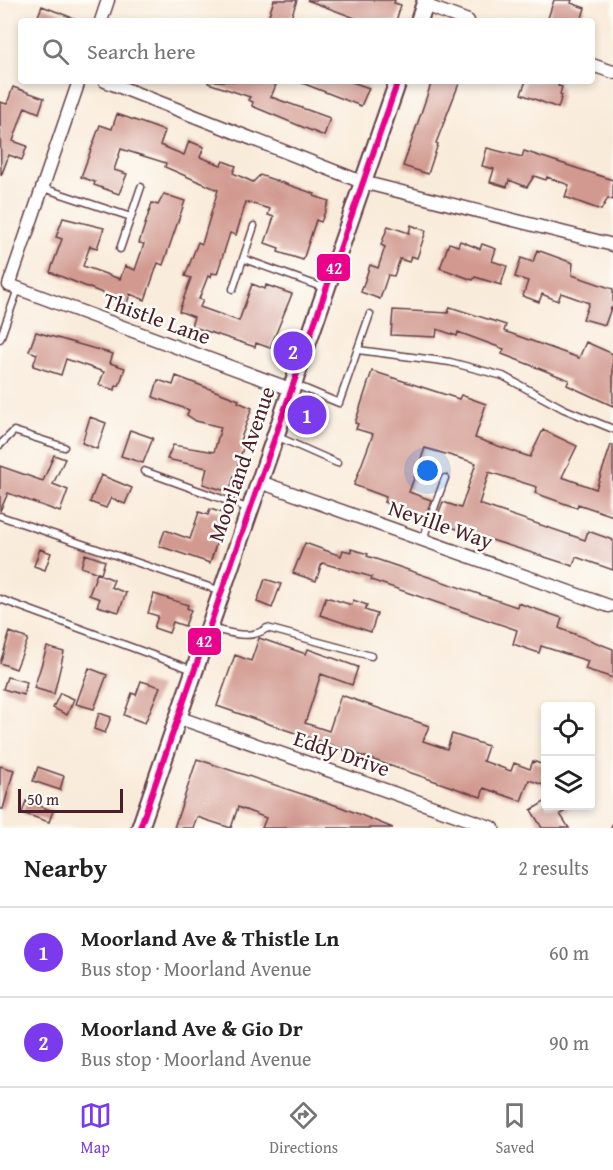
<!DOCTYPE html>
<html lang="en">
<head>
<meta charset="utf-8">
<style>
	:root { --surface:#fff; --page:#f6f6f6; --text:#222; --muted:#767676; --line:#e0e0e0; --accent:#7c3aed }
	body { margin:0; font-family:"Gentium Book Plus",serif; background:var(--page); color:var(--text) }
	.controls { position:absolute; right:18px; bottom:18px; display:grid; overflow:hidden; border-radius:6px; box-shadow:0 3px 9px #0003 }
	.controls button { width:54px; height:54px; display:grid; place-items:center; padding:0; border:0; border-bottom:2px solid var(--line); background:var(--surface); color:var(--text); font:30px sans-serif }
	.scale { position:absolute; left:18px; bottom:15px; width:105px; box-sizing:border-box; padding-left:6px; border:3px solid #4a1f2b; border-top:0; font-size:16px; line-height:21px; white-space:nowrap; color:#4a1f2b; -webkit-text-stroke:4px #fdfcf7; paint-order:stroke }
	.you { position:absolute; left:428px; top:471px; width:21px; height:21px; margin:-15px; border:4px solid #fff; border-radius:50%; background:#1a73e8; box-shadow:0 0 0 9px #1a73e833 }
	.badge { display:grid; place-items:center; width:39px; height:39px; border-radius:50%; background:var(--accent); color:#fff; font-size:20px; font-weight:700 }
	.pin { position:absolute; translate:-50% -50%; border:3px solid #fff; box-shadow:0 2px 6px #0006 }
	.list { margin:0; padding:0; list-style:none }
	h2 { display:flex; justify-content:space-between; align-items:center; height:78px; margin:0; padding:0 24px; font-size:26px }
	h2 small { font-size:20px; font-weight:400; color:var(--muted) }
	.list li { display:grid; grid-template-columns:39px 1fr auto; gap:18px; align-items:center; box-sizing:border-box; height:90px; padding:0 24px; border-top:2px solid var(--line) }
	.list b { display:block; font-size:22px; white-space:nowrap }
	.list p { margin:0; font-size:20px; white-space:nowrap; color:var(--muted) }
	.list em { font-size:20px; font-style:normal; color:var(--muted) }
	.icon { flex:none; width:33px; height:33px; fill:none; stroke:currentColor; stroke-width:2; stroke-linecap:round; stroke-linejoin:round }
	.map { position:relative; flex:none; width:613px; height:828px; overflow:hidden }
	.search { position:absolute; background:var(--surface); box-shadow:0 3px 9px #0003; left:18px; right:18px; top:18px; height:66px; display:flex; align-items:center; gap:15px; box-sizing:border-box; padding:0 21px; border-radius:6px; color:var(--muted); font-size:22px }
	.sheet { height:258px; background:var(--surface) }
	nav { display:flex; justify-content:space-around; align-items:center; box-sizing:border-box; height:84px; border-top:2px solid var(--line); background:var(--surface); font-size:16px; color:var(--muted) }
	nav a { display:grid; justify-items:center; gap:3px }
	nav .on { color:var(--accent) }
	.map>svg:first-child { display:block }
	.building { fill:#d1998f }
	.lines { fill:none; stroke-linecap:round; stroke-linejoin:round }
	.lane-casing { stroke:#643e45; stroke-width:9 }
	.street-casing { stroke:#643e45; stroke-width:15 }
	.secondary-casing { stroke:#643e45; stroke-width:20 }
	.path { stroke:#643e45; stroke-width:2; stroke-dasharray:4.5 4.5; stroke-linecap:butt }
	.lane { stroke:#fff; stroke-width:6 }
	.street { stroke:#fff; stroke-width:12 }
	.secondary { stroke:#fff; stroke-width:16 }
	.bus-1-casing { stroke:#fdfcf7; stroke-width:10 }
	.bus-1 { stroke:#ea028c; stroke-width:6 }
	.labels { text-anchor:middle; stroke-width:5; stroke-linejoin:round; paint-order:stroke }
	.street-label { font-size:22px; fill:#4a1f2b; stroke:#fdfcf7 }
	.line-badge { stroke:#fdfcf7; stroke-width:2 }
	.badge-label { font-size:16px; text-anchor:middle; font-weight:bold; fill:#fff }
</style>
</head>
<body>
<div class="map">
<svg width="613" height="828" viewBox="0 0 613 828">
	<rect width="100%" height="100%" fill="#fdfcf7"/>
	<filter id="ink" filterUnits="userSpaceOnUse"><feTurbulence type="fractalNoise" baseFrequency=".0167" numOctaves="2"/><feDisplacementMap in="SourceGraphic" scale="12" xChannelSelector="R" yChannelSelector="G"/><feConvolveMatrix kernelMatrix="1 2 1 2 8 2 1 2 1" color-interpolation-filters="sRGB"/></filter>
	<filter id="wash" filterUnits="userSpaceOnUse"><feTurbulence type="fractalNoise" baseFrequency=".008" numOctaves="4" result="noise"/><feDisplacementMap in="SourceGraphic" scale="24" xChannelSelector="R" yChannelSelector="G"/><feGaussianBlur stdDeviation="1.35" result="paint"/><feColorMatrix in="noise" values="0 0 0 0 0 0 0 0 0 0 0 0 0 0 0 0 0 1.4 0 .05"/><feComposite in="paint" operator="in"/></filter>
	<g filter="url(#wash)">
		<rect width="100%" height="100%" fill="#f9ebda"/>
		<g id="blocks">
			<path class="building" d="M 274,0 L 297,0 L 290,21 L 267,21 Z
				M 307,0 L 395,0 L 394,3 L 401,5 L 396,21 L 363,21 Z
				M 554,0 L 572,0 L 571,3 L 585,8 L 581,21 L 547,21 Z
				M 42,6 L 78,20 L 78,21 L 36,21 Z
				M 208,81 L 266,81 L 276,85 L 271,97 L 330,118 L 324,136 L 252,106 L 253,102 L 248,100 L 250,97 L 208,83 Z
				M 297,81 L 349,81 L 369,88 L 361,106 Z
				M 432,81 L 460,81 L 436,143 L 438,144 L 428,174 L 403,166 Z
				M 526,81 L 560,81 L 558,86 L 562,87 L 560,94 L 562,95 L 558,108 L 521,94 Z
				M 13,87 L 44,98 L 39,113 L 25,107 L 13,141 L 27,146 L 22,160 L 9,155 L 1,176 L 0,102 L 7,104 Z
				M 117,114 L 165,131 L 160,145 L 184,155 L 189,141 L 204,147 L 200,157 L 221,165 L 223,161 L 236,166 L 233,173 L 253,182 L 260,175 L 315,194 L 314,196 L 329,201 L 321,222 L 316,220 L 303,260 L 278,252 L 279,248 L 265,243 L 274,217 L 268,215 L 270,209 L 246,202 L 236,235 L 230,233 L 217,274 L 212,273 L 211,277 L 208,276 L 199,299 L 203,300 L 200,307 L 239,321 L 252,284 L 265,289 L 266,285 L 292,294 L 270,348 L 256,343 L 255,347 L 191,326 L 194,317 L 179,311 L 191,278 L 185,276 L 198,242 L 202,244 L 218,190 L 165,167 L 166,163 L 121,149 L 114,170 L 127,174 L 119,194 L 94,185 L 95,182 L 81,177 L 100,125 L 112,129 Z
				M 487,148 L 522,157 L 524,151 L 613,180 L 613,200 L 608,198 L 601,210 L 565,197 L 569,185 L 547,177 L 546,180 L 534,176 L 527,187 L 509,180 L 507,187 L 490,182 L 494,169 L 482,166 Z
				M 164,194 L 185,201 L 163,265 L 158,263 L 145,300 L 130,294 L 127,303 L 50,272 L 62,239 L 56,237 L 63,218 L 104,228 L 97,248 L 90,246 L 83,266 L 120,279 L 125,266 L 135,270 L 144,244 L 139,243 L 152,203 L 158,205 Z
				M 411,225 L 426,231 L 417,258 L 411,256 L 409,262 L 400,259 L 394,276 L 388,275 L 380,299 L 361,292 L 370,265 L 378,268 L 385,247 L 381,245 L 388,226 L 409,233 Z
				M 460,241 L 480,249 L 482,244 L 496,249 L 492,261 L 507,266 L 501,285 L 475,277 L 473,280 L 440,268 L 449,243 L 458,246 Z
				M 537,250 L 573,263 L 572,275 L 613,289 L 613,309 L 611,308 L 605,325 L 583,319 L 589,303 L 561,293 L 558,301 L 542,294 L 539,302 L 523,296 L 528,281 L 515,277 L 521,258 L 533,262 Z
				M 450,307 L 506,325 L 504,331 L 579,358 L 586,342 L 613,354 L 613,406 L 567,385 L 569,380 L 502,354 L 504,349 L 458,332 L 457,336 L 437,329 L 436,337 L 391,335 L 393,310 L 448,313 Z
				M 36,332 L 113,354 L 110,363 L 125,368 L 119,386 L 116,385 L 115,390 L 99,385 L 104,372 L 66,359 L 61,375 L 33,366 L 37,354 L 29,351 Z
				M 372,371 L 459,399 L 461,395 L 486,404 L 475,438 L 530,457 L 543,430 L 577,446 L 562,477 L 596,489 L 611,445 L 613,445 L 613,516 L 578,504 L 577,508 L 535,493 L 537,487 L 489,472 L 479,504 L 585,540 L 588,531 L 613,540 L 613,570 L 576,557 L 573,566 L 435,522 L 443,502 L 461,508 L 476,463 L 425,448 L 409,492 L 431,500 L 426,516 L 384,502 L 386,497 L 354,485 L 373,434 L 356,429 L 358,424 L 355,423 Z
				M 176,376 L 239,400 L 238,402 L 252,408 L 240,441 L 245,442 L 229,492 L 203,484 L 207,468 L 167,459 L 173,445 L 214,452 L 221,427 L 196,421 L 187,415 L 189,410 L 153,397 L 158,380 L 173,385 Z
				M 90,417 L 106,423 L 97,449 L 82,443 Z
				M 130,430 L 153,438 L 143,463 L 121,456 Z
				M 54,455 L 65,459 L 53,484 L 68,490 L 60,512 L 8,493 L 0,511 L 0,466 L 43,481 Z
				M 101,475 L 132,488 L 125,504 L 111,498 L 106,508 L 90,502 Z
				M 210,509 L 226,514 L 210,563 L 159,546 L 165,530 L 190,539 L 199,512 L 208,515 Z
				M 305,543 L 341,556 L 343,550 L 351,552 L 351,549 L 368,554 L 367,556 L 517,607 L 518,603 L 562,618 L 559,628 L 613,649 L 613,678 L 585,669 L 588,661 L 541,646 L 539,653 L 513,644 L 517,630 L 371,580 L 372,577 L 322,563 L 316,581 L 293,573 Z
				M 40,549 L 51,553 L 45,570 L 34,566 Z
				M 85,554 L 105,561 L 101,574 L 81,567 Z
				M 97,573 L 114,580 L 111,587 L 126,593 L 119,612 L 97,606 L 100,599 L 89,595 Z
				M 265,579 L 281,584 L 272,608 L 257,602 Z
				M 154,594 L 188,605 L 187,608 L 191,610 L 185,626 L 173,622 L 169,633 L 154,628 L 158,616 L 148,613 Z
				M 326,597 L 352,605 L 353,600 L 367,605 L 365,610 L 377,614 L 371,632 L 320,615 Z
				M 10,632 L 28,639 L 16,669 L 0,663 Z
				M 259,638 L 306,654 L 308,649 L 358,667 L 352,685 L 321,674 L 305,723 L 329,731 L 341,695 L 429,726 L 423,741 L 447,749 L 452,734 L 488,746 L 483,761 L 511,771 L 514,763 L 530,769 L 533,761 L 546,766 L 546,786 L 529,780 L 521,801 L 484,788 L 481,797 L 217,706 L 235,655 L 251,661 Z
				M 47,647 L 64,652 L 54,694 L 34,688 Z
				M 89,668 L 107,675 L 94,709 L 76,704 Z
				M 7,677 L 27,682 L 24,695 L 3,689 Z
				M 141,681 L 160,687 L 145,723 L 124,715 L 132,693 L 136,695 Z
				M 60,693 L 74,699 L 67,715 L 53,708 Z
				M 99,713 L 111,717 L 105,733 L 94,729 Z
				M 197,759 L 341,807 L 393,828 L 262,828 L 266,818 L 238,807 L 231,828 L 197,817 L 193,828 L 174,828 Z
				M 0,766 L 14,770 L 3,809 L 0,809 Z
				M 38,767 L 64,776 L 60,790 L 33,781 Z
				M 26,801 L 53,811 L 49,822 L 22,813 Z
				M 546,801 L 546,806 L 574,806 L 560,814 L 569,828 L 542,828 L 531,810 Z"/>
		</g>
	</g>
	<g filter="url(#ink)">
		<use href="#blocks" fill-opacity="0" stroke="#643e45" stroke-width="1.5"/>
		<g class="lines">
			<g class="lane-casing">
				<path id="lane" d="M 43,188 L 131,217
					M 120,249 L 141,187
					M 244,259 L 324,288
					M 233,289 L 254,226
					M 0,339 L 18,289
					M 358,350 L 450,362 L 503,376 L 564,409 L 613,429
					M 296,385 L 339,403 L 370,314
					M 276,436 L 337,463
					M 0,445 L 14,431 L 64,447
					M 144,471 L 250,509
					M 0,516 L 221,591
					M 423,539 L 445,478
					M 0,599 L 193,670
					M 209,628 C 229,632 250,641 267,628 L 371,656"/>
			</g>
			<g class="street-casing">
				<path id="street" d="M 424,5 L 468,21
					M 101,21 L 108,0
					M 592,65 L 613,72
					M 79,81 L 9,285 L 290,389
					M 105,81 L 362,182 L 613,245
					M 260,482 L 609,606
					M 177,717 L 493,828"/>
			</g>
			<g class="secondary-casing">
				<path id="secondary" d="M 419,21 L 426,0
					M 140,828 L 398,81"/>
			</g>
			<path class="path" d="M 611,828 L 613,822"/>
			<use href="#lane" class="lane"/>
			<use href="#street" class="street"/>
			<use href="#secondary" class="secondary"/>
			<g class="bus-1-casing">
				<path id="bus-1" d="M 140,828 L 398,81"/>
			</g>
			<use href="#bus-1" class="bus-1"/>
		</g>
	</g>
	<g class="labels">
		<g class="street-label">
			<text transform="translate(157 318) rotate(20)" y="8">Thistle Lane</text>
			<text transform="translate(241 464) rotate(-71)" y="8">Moorland Avenue</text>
			<text transform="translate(441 524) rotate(19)" y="8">Neville Way</text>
			<text transform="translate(342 753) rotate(19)" y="8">Eddy Drive</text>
		</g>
	</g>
	<g class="line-badge">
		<rect x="316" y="253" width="35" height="29" rx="6" fill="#ea028c"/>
		<rect x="187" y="627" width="35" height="29" rx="6" fill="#ea028c"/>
	</g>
	<g class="badge-label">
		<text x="334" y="274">42</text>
		<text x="204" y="647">42</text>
	</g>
</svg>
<div class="controls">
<button><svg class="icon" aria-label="locate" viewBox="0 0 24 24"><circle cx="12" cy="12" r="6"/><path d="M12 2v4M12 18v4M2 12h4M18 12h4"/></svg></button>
<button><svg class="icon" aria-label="layers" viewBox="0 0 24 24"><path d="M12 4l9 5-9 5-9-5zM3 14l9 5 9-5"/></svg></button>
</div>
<div class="scale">50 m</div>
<div class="you"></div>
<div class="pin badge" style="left:307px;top:415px">1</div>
<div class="pin badge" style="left:293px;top:351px">2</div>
<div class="search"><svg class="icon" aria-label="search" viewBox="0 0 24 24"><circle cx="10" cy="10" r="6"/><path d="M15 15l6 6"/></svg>Search here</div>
</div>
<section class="sheet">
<h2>Nearby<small>2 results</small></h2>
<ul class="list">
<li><span class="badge">1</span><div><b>Moorland Ave &amp; Thistle Ln</b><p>Bus stop · Moorland Avenue</p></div><em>60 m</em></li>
<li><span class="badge">2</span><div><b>Moorland Ave &amp; Gio Dr</b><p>Bus stop · Moorland Avenue</p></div><em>90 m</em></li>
</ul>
</section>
<nav>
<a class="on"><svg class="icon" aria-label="map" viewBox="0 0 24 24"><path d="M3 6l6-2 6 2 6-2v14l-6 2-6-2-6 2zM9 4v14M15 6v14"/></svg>Map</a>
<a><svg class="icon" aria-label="directions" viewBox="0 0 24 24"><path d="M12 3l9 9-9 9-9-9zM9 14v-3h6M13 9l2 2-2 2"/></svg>Directions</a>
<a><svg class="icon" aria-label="saved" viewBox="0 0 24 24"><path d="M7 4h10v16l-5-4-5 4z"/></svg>Saved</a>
</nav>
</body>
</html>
